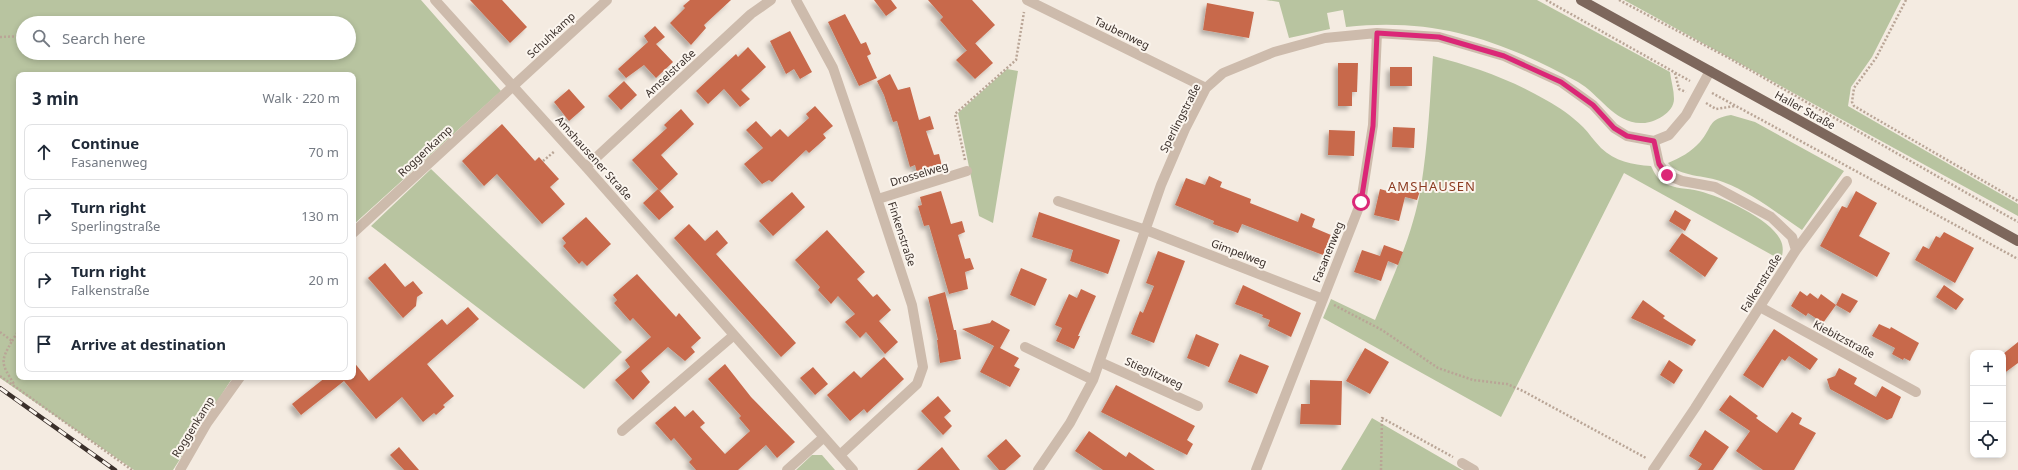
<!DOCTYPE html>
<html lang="en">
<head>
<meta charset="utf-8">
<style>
	:root { --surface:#fff; --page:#f2f2f3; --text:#1f2937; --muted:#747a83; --line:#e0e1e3 }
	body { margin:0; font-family:"Noto Sans",sans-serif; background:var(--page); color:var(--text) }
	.controls { position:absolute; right:12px; bottom:12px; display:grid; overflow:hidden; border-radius:8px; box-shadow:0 2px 6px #0003 }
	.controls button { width:36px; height:36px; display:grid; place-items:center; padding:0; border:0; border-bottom:1px solid var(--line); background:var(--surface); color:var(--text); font:20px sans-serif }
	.stop { position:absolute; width:12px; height:12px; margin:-9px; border:3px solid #db2777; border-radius:50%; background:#fff }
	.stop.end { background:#db2777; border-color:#fff; box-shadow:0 1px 4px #0008 }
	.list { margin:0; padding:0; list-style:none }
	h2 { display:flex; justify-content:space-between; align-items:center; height:52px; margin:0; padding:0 16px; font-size:17px }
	h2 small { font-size:13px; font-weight:400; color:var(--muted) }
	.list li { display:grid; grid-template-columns:26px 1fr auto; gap:12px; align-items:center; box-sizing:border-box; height:56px; margin:0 8px 8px; padding:0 8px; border:1px solid var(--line); border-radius:8px }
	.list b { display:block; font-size:15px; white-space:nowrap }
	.list p { margin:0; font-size:13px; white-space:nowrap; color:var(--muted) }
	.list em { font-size:13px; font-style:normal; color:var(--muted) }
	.icon { flex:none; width:22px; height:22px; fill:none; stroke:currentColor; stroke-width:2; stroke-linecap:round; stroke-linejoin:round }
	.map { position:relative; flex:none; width:2018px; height:470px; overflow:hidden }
	.search { position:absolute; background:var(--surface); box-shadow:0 2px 6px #0003; left:16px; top:16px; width:340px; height:44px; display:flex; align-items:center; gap:10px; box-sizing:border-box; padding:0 14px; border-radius:22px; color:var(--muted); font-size:15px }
	.panel { position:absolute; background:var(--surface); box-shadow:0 2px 6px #0003; left:16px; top:72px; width:340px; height:308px; border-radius:8px }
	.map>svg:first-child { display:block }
	.green { fill:#b8c4a0; fill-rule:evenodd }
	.building { fill:#c8694b; filter:url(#shadow) }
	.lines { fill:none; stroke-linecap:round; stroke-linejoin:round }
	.path { stroke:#b9a596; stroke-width:2.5; stroke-dasharray:2 2; stroke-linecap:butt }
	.minor { stroke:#cdbbac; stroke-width:10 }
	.major { stroke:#7d675c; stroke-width:10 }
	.rail-casing { stroke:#3b302b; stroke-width:4.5 }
	.rail { stroke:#fbf5ee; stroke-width:3; stroke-dasharray:9; stroke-linecap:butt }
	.route { stroke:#db2777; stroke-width:5 }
	.labels { text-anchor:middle; stroke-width:4; stroke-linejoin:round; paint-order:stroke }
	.street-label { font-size:11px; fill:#3b302b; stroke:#fbf5ee }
	.quarter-label { font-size:13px; letter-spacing:1px; fill:#8c3b22; stroke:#fbf5ee }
</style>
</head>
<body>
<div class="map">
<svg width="2018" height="470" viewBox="0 0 2018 470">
	<defs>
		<filter id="shadow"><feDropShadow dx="-3.5" dy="3.5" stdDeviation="2" flood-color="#0004"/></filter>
	</defs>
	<rect width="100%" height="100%" fill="#f4ebe1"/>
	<path class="green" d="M 0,0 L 421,0 L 501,91 L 353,225 L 353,75 L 19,75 L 19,377 L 233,377 L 173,470 L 134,470 L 0,378 ZM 23,23 L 349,23 L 349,53 L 23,53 Z
		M 1266,0 L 1537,0 L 1670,72 C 1671,81 1674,90 1674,99 C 1674,113 1654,123 1643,123 C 1616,125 1599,94 1578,82 C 1501,40 1435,17 1346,27 L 1343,10 L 1327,13 L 1330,29 L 1289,38 L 1279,2 Z
		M 1624,0 L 1901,0 L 1872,57 L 1851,87 L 1848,106 L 2018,204 L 2018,216 Z
		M 1433,56 C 1472,66 1510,79 1546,100 C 1559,107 1572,116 1583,127 C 1589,133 1594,141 1601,148 C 1615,161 1632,165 1651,166 C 1654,172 1657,179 1664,183 C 1675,189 1687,188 1699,191 C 1722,197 1769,218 1780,239 C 1784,246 1783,253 1781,260 L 1624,173 L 1501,417 L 1323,318 L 1331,299 L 1375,320 C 1393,277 1413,234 1421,187 C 1428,144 1430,100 1433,56 Z
		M 1007,69 L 1018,71 L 993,223 L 979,216 L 958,113 Z
		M 1731,115 L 1755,122 L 1844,171 L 1802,230 C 1777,213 1752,193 1723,182 C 1705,175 1679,177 1668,163 C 1680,158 1691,152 1700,142 C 1713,127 1707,119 1731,115 Z
		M 431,169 L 622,352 L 584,389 L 371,226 Z
		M 1372,418 L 1462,470 L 1341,470 Z
		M 812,455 L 822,455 L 835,470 L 796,470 Z"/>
	<path class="building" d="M 470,0 L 502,0 L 527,27 L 510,43 Z
		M 690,0 L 731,0 L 704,25 L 706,28 L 691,45 L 670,23 L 685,8 L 683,6 Z
		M 874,0 L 891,0 L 897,8 L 886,16 Z
		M 928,0 L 972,0 L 995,25 L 967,51 L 940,20 L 943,17 Z
		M 1207,3 L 1254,12 L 1249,38 L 1203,30 Z
		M 845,14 L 861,44 L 866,42 L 871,54 L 867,56 L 877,78 L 859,86 L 828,22 Z
		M 655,26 L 665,37 L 656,44 L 673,62 L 656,78 L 644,65 L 626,78 L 618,69 L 648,42 L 644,36 Z
		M 790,31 L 812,72 L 800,79 L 794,69 L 786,74 L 770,41 Z
		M 975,43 L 993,63 L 975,79 L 956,60 Z
		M 748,47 L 766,67 L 741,90 L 750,99 L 740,107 L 724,89 L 708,104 L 696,91 L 736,54 L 738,57 Z
		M 1338,63 L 1358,63 L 1357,92 L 1352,92 L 1352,106 L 1338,106 Z
		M 1390,67 L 1412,67 L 1412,86 L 1390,86 Z
		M 890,74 L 898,90 L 910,87 L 919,120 L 930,116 L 934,129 L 926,131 L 934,155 L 939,154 L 942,166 L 917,173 L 915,165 L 910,167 L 897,121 L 893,122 L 884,95 L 877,81 Z
		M 624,81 L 637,95 L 621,110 L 608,96 Z
		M 569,89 L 585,107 L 569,121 L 554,102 Z
		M 815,106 L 833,126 L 823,134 L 826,138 L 809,153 L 806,150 L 772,182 L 769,180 L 762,184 L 744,164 L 763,148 L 746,130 L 756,121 L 771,137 L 780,129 L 788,137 L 809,118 L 806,114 Z
		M 681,109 L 694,124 L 661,155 L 678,174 L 660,191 L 632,160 L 667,128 L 664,125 Z
		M 502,124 L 535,161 L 539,157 L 559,179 L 550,187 L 565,204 L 542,224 L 497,174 L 484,186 L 462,161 Z
		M 1393,127 L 1415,128 L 1414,148 L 1392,147 Z
		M 1329,130 L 1355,131 L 1354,156 L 1328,155 Z
		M 1209,176 L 1222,182 L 1220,187 L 1251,199 L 1250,203 L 1298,222 L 1301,213 L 1315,219 L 1312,227 L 1331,235 L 1323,255 L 1242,224 L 1238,233 L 1213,224 L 1214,221 L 1175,205 L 1186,178 L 1205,185 Z
		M 1401,184 L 1421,188 L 1417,200 L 1405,197 L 1399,221 L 1374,215 L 1380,189 L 1398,194 Z
		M 658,189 L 674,207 L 659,220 L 643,203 Z
		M 941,191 L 951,224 L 962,221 L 965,232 L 958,235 L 965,259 L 970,258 L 974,269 L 965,272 L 968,289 L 949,294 L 929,225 L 924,226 L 918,206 L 922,205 L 920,197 Z
		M 1856,191 L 1877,203 L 1859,236 L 1890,253 L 1877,277 L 1820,246 L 1842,206 L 1847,208 Z
		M 792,192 L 805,207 L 773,236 L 759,221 Z
		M 1675,210 L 1691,220 L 1685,231 L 1669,221 Z
		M 1039,212 L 1120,240 L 1108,274 L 1070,261 L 1073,250 L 1032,237 Z
		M 586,217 L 611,244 L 587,266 L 582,261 L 579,264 L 563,246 L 566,243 L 562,238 Z
		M 689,224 L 705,241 L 717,230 L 728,243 L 716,254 L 796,343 L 781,357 L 674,238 Z
		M 827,230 L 865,272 L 857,279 L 873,297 L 877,294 L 891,310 L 879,321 L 898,342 L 885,354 L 866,332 L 860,338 L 845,322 L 855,314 L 838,296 L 831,304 L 818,290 L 820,287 L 795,260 Z
		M 1944,232 L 1974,248 L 1955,283 L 1915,260 L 1923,246 L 1929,249 L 1936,236 L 1940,238 Z
		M 1682,233 L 1718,258 L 1705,277 L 1669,251 Z
		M 1384,245 L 1403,252 L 1398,265 L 1388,261 L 1381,281 L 1354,272 L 1362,250 L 1380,256 Z
		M 1158,251 L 1185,261 L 1154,343 L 1131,334 L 1140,311 L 1143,313 L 1154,286 L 1146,283 Z
		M 385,263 L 405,287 L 413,281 L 423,293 L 417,297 L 416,306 L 403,318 L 368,278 Z
		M 1021,268 L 1047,279 L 1035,306 L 1010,295 Z
		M 637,274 L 676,317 L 679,313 L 701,338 L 691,347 L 695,352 L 685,361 L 668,347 L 641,371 L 650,382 L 633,400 L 615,380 L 630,367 L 625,360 L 651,337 L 633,318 L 630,321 L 614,303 L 617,300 L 613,295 Z
		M 1243,285 L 1301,313 L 1291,337 L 1268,326 L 1270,320 L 1262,317 L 1263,315 L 1235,304 Z
		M 1944,285 L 1964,299 L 1956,310 L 1936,297 Z
		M 1081,289 L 1096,296 L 1078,336 L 1080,336 L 1074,349 L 1056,341 L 1062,328 L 1055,325 L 1069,294 L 1077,298 Z
		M 1800,291 L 1807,296 L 1810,293 L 1818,299 L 1821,294 L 1836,305 L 1823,323 L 1808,313 L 1806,316 L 1791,306 Z
		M 945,292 L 954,330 L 956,330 L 961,359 L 940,363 L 937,340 L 938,340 L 928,297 Z
		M 1842,293 L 1858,301 L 1850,313 L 1836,305 Z
		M 1643,300 L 1665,316 L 1663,318 L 1696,340 L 1692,346 L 1631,318 Z
		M 468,307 L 479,319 L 427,364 L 454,396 L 443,405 L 445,407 L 436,415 L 434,413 L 423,422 L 402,397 L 376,419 L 344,381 L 301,415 L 292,404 L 326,377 L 353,377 L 353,361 L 369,381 L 442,319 L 447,325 Z
		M 992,320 L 1010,330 L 1000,348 L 1019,358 L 1014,366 L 1020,369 L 1010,387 L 980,372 L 994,346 L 962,329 L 990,323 Z
		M 1879,324 L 1890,329 L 1891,327 L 1919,343 L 1910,361 L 1904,358 L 1903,360 L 1892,354 L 1895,348 L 1872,336 Z
		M 1774,329 L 1818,359 L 1810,370 L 1789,356 L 1785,361 L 1782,359 L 1763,388 L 1743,375 Z
		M 1196,334 L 1219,344 L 1209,367 L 1187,358 Z
		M 2018,342 L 2018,363 L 2003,374 L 2003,354 Z
		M 1365,348 L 1389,362 L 1370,394 L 1346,381 Z
		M 1240,354 L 1269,366 L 1257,394 L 1228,382 Z
		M 884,357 L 904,379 L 867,413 L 864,409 L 850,421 L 827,395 L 854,371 L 861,378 Z
		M 1669,360 L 1683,370 L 1674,384 L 1660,375 Z
		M 725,364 L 751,397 L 795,442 L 777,458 L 766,445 L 738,470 L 696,470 L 689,462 L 692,459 L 674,438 L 671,441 L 655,423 L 675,406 L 685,417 L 693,410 L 705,423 L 700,427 L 725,454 L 750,431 L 739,418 L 741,416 L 708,379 Z
		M 813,367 L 828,384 L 815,395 L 800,378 Z
		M 1839,368 L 1857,378 L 1854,384 L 1876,397 L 1882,386 L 1901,397 L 1892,418 L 1887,420 L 1830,389 L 1827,379 L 1835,376 Z
		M 1310,380 L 1342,381 L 1341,425 L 1300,424 L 1301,404 L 1310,404 Z
		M 1116,385 L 1195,426 L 1187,440 L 1193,444 L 1187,455 L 1101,412 Z
		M 1730,395 L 1758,416 L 1756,418 L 1777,433 L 1792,412 L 1802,418 L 1799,424 L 1816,433 L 1794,470 L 1763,470 L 1736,451 L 1750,431 L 1719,410 Z
		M 938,396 L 951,411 L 944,417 L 952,426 L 943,435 L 921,411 Z
		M 1705,430 L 1729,447 L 1713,470 L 1698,470 L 1702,464 L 1689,456 Z
		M 1089,431 L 1126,457 L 1129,452 L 1155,470 L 1103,470 L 1075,451 Z
		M 1006,439 L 1021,456 L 1005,470 L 999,470 L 987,456 Z
		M 399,447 L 419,470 L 404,470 L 390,455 Z
		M 942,447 L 960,470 L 917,470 Z"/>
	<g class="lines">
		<path class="path" d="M 1546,0 L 1690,81
			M 1619,0 L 1727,57 L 2018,222
			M 1906,0 L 1876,58 L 1854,88 L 1852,102 L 1854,106 L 2018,201
			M 0,37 L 23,36
			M 1675,73 L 1679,89 L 1686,92
			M 1712,93 L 2018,259
			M 1706,103 L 1716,109 L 1735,106
			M 965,160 L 955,114 L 1016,60 L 1024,12
			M 543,161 L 555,151
			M 1334,305 L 1382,330 L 1438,368 L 1473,380 L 1507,384 L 1523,391 L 1646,458
			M 0,332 L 12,341 C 0,362 1,363 14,384
			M 12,341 L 19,330
			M 0,376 L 132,470
			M 1381,470 L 1382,418 L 1453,457"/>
		<path class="minor" d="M 435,0 L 586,167 L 853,470
			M 796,0 L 833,68 L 859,144 L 912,305 L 923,367 L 917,384 L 840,455
			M 1027,0 L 1206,88
			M 1654,141 L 1659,164 L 1667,175 L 1682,181 L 1715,187 L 1771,217 L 1792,237 L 1796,250
			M 586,167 L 751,14 L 771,0
			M 878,199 L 967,171
			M 1058,201 L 1146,230 L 1323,299
			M 353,233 L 607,0
			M 1760,307 L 1916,392
			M 1025,347 L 1093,380
			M 1100,362 L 1198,406
			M 622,431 L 734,335
			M 1462,463 L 1474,470
			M 180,470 L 207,423 L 240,377
			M 787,470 L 824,437
			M 1038,470 L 1070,423 L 1093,380 L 1161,185 L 1185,129 L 1206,88 L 1223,73 L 1274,52 L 1325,38 L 1377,33 L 1439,37 L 1504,56 L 1561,82 L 1593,105 L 1614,128 L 1627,136 L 1654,141 L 1669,135 L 1686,115 L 1710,71
			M 1256,470 L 1361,202 L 1373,125 L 1377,33
			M 1653,470 L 1695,408 L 1796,250 L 1847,181"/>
		<path class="major" d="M 1581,0 L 2018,241"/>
		<g class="rail-casing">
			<path id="rail" d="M 0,388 L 115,470"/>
		</g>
		<use href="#rail" class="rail"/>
	</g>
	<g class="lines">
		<path class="route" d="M 1361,202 L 1373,126 L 1377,33 L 1439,37 L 1504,56 L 1561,82 L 1593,105 L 1614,128 L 1627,136 L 1654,141 L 1659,164 L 1667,175"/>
	</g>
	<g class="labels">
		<g class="street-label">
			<text transform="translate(1122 33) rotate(26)" y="4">Taubenweg</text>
			<text transform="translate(551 35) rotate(-43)" y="4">Schuhkamp</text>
			<text transform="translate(670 73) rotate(-43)" y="4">Amselstraße</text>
			<text transform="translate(1805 110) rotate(29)" y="4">Haller Straße</text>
			<text transform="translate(1180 118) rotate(-63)" y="4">Sperlingstraße</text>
			<text transform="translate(425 151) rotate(-43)" y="4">Roggenkamp</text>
			<text transform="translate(594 158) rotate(48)" y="4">Amshausener Straße</text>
			<text transform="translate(919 174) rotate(-17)" y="4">Drosselweg</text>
			<text transform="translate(902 234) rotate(72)" y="4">Finkenstraße</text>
			<text transform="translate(1328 252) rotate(-68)" y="4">Fasanenweg</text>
			<text transform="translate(1239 253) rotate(21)" y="4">Gimpelweg</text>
			<text transform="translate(1761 283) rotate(-58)" y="4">Falkenstraße</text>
			<text transform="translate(1844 339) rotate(28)" y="4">Kiebitzstraße</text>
			<text transform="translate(1154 373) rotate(24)" y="4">Stieglitzweg</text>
			<text transform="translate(193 427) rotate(-58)" y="4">Roggenkamp</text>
		</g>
		<g class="quarter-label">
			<text x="1432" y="191">AMSHAUSEN</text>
		</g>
	</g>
</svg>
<div class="controls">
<button>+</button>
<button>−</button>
<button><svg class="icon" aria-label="locate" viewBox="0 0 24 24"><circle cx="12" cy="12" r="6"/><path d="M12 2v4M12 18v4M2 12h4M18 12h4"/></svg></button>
</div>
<div class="stop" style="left:1361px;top:202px"></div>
<div class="stop end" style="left:1667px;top:175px"></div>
<div class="search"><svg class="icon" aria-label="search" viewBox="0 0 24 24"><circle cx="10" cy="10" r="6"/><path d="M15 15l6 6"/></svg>Search here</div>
<section class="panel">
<h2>3 min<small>Walk · 220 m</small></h2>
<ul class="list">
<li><svg class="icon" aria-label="ahead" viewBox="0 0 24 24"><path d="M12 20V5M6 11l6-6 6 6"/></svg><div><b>Continue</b><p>Fasanenweg</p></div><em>70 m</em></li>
<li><svg class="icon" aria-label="right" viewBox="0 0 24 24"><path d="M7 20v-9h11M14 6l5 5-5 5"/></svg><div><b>Turn right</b><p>Sperlingstraße</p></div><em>130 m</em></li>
<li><svg class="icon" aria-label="right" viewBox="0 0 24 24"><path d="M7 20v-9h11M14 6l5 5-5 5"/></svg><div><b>Turn right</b><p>Falkenstraße</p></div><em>20 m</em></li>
<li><svg class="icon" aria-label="arrive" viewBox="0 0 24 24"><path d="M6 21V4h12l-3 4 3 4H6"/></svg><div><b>Arrive at destination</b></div></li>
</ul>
</section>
</div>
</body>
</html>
